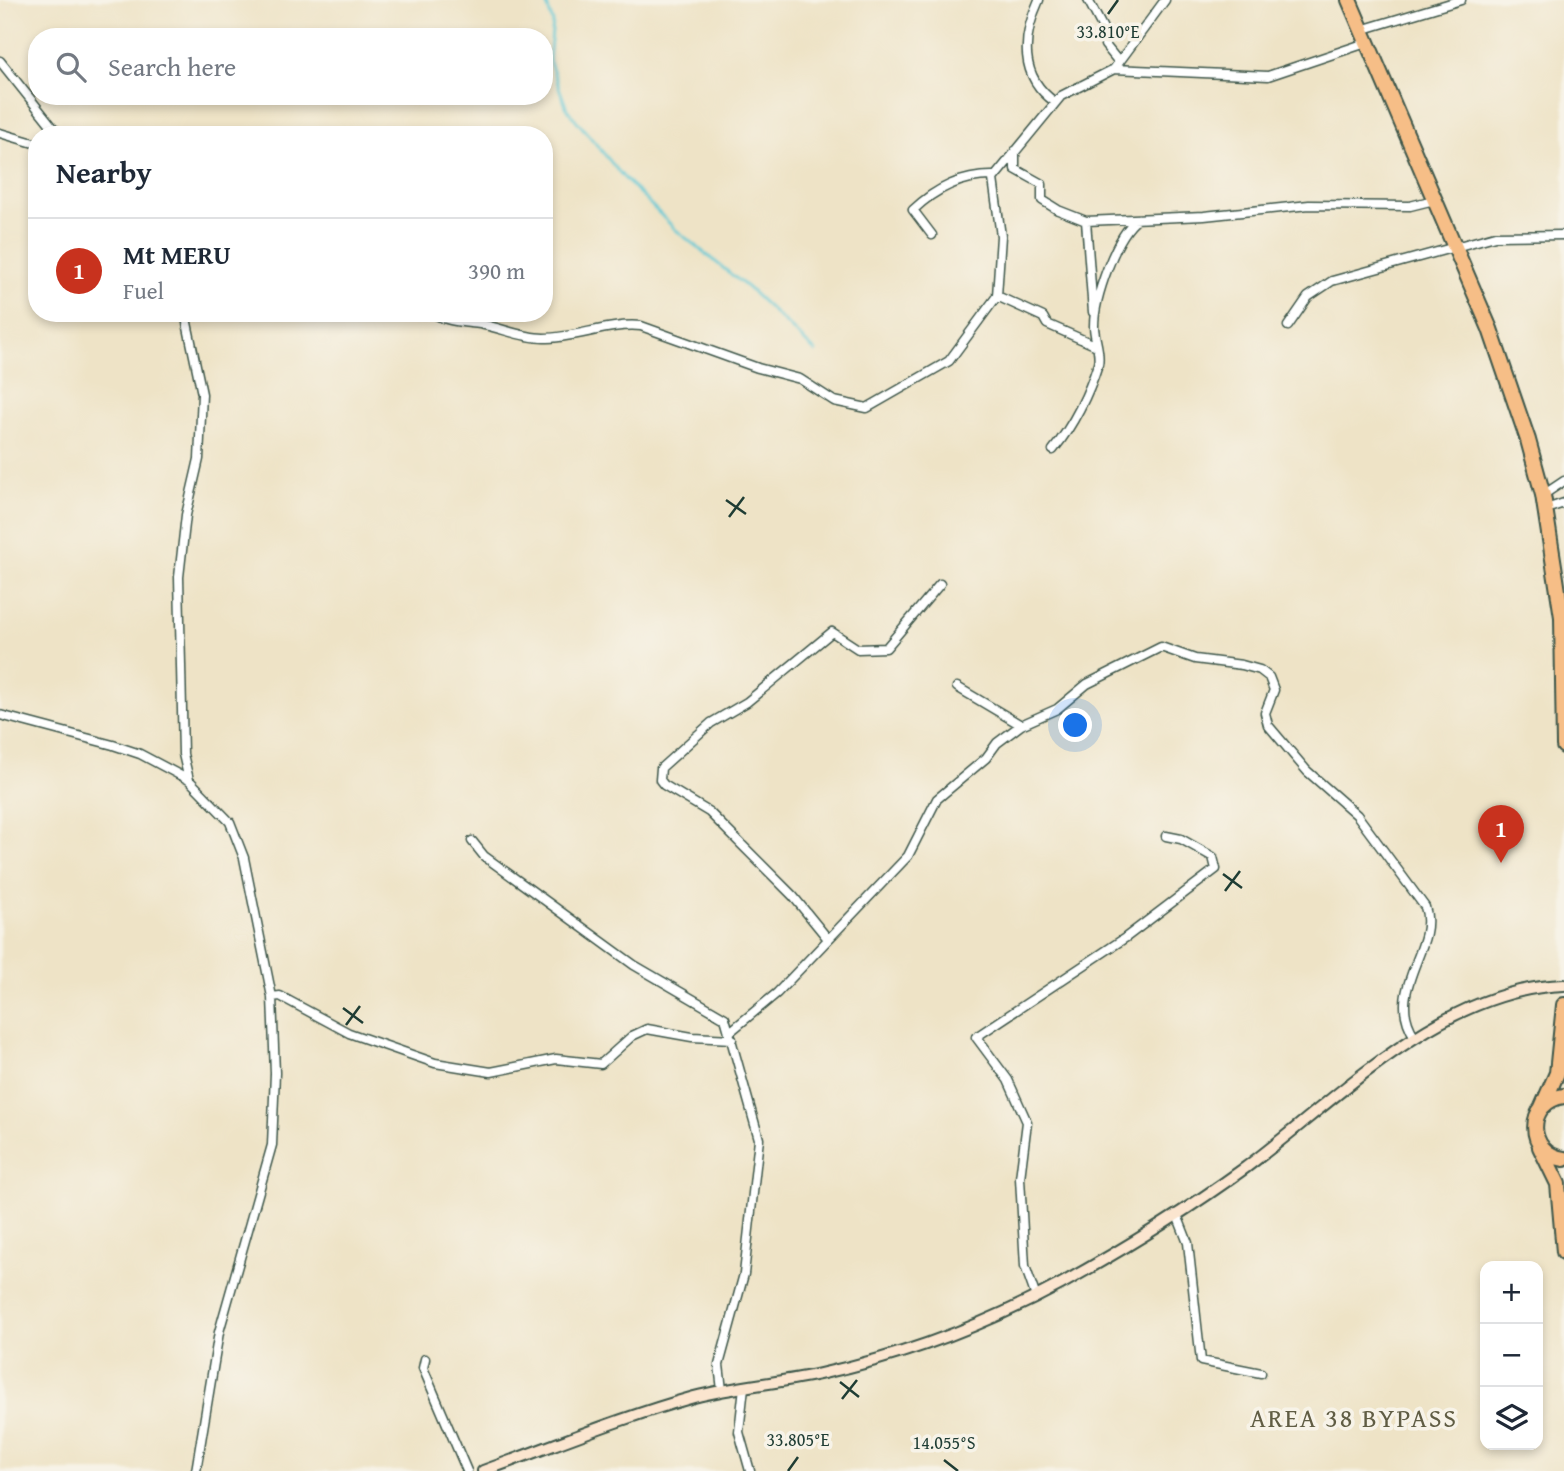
<!DOCTYPE html>
<html lang="en">
<head>
<meta charset="utf-8">
<style>
	:root { --surface:#fff; --page:#f2f2f3; --text:#1f2937; --muted:#747a83; --line:#e0e1e3; --accent:#c8321e }
	body { margin:0; font-family:"Gentium Book Plus",serif; background:var(--page); color:var(--text) }
	.controls { position:absolute; right:21px; bottom:21px; display:grid; overflow:hidden; border-radius:14px; box-shadow:0 4px 10px #0003 }
	.controls button { width:63px; height:63px; display:grid; place-items:center; padding:0; border:0; border-bottom:2px solid var(--line); background:var(--surface); color:var(--text); font:35px sans-serif }
	.you { position:absolute; left:1076px; top:726px; width:24px; height:24px; margin:-18px; border:5px solid #fff; border-radius:50%; background:#1a73e8; box-shadow:0 0 0 10px #1a73e833 }
	.badge { display:grid; place-items:center; width:46px; height:46px; border-radius:50%; background:var(--accent); color:#fff; font-size:23px; font-weight:700 }
	.pin { position:absolute; translate:-50% -58px; filter:drop-shadow(0 2px 4px #0008) }
	.pin::after { content:''; position:absolute; top:37px; width:24px; height:21px; background:inherit; clip-path:polygon(0 0,100% 0,50% 100%) }
	.list { margin:0; padding:0; list-style:none }
	h2 { display:flex; justify-content:space-between; align-items:center; height:91px; margin:0; padding:0 28px; font-size:30px }
	h2 small { font-size:23px; font-weight:400; color:var(--muted) }
	.list li { display:grid; grid-template-columns:46px 1fr auto; gap:21px; align-items:center; box-sizing:border-box; height:105px; padding:0 28px; border-top:2px solid var(--line) }
	.list b { display:block; font-size:26px; white-space:nowrap }
	.list p { margin:0; font-size:23px; white-space:nowrap; color:var(--muted) }
	.list em { font-size:23px; font-style:normal; color:var(--muted) }
	.icon { flex:none; width:38px; height:38px; fill:none; stroke:currentColor; stroke-width:2; stroke-linecap:round; stroke-linejoin:round }
	.map { position:relative; flex:none; width:1564px; height:1471px; overflow:hidden }
	.search { position:absolute; background:var(--surface); box-shadow:0 4px 10px #0003; left:28px; top:28px; width:525px; height:77px; display:flex; align-items:center; gap:18px; box-sizing:border-box; padding:0 24px; border-radius:28px; color:var(--muted); font-size:26px }
	.panel { position:absolute; background:var(--surface); box-shadow:0 4px 10px #0003; left:28px; top:126px; width:525px; height:196px; border-radius:28px }
	.map>svg:first-child { display:block }
	.lines { fill:none; stroke-linecap:round; stroke-linejoin:round }
	.stream { stroke:#5dc8d6; stroke-width:2.5 }
	.street-casing { stroke:#3e564a; stroke-width:11 }
	.secondary-casing { stroke:#3e564a; stroke-width:14 }
	.highway-casing { stroke:#3e564a; stroke-width:18 }
	.street { stroke:#fff; stroke-width:8 }
	.secondary { stroke:#fbe5cf; stroke-width:10 }
	.highway { stroke:#f6be87; stroke-width:14 }
	.ticks { fill:none; stroke:#1f3d34; stroke-width:2.5 }
	.labels { text-anchor:middle; stroke-width:7; stroke-linejoin:round; paint-order:stroke }
	.neighbourhood-label { font-size:26px; letter-spacing:2px; fill:#605d44; stroke:#f7f3e8 }
	.ticks-label { font-size:18px; text-anchor:middle; fill:#1f3d34; stroke:#f7f3e8; stroke-width:7; stroke-linejoin:round; paint-order:stroke }
</style>
</head>
<body>
<div class="map">
<svg width="1564" height="1471" viewBox="0 0 1564 1471">
	<rect width="100%" height="100%" fill="#f7f3e8"/>
	<filter id="ink" filterUnits="userSpaceOnUse"><feTurbulence type="fractalNoise" baseFrequency=".0143" numOctaves="2"/><feDisplacementMap in="SourceGraphic" scale="14" xChannelSelector="R" yChannelSelector="G"/><feConvolveMatrix kernelMatrix="1 2 1 2 8 2 1 2 1" color-interpolation-filters="sRGB"/></filter>
	<filter id="wash" filterUnits="userSpaceOnUse"><feTurbulence type="fractalNoise" baseFrequency=".00686" numOctaves="4" result="noise"/><feDisplacementMap in="SourceGraphic" scale="28" xChannelSelector="R" yChannelSelector="G"/><feGaussianBlur stdDeviation="1.57" result="paint"/><feColorMatrix in="noise" values="0 0 0 0 0 0 0 0 0 0 0 0 0 0 0 0 0 1.4 0 .05"/><feComposite in="paint" operator="in"/></filter>
	<g filter="url(#wash)">
		<rect width="100%" height="100%" fill="#eee3c6"/>
		<g class="lines">
			<path class="stream" d="M 545,0 L 553,22 L 549,60 L 567,109 L 624,178 L 676,230 L 748,288 L 816,352"/>
		</g>
	</g>
	<g filter="url(#ink)">
		<g class="lines">
			<g class="street-casing">
				<path id="street" d="M 1039,0 C 1022,37 1019,77 1055,102
					M 1088,0 L 1106,34 L 1105,45 L 1118,61
					M 1361,30 L 1461,0
					M 0,61 L 59,135
					M 1114,69 L 1165,0
					M 0,133 L 37,144
					M 1015,151 L 1015,169 L 1042,184 L 1042,200 L 1058,210 L 1086,221 L 1204,216 L 1309,205 L 1410,206 L 1434,200
					M 1086,221 L 1093,312
					M 932,235 L 913,210 C 936,188 963,175 995,176
					M 997,296 L 1043,317 L 1047,324 L 1097,346
					M 185,313 L 202,394 L 199,459 L 186,515 L 179,577 L 183,754 L 189,780
					M 433,313 C 446,322 465,322 480,324 C 502,328 522,338 544,338 C 577,338 608,323 641,326 L 758,368 L 800,379 L 834,401 L 867,408 L 949,361 L 997,296 L 1001,236 L 993,179 L 1061,96 L 1114,69 L 1268,76 L 1366,43
					M 1288,326 L 1308,297 L 1332,281 L 1495,236 L 1564,235
					M 1053,450 C 1073,426 1089,393 1098,364 C 1101,352 1094,338 1094,326 C 1094,299 1116,234 1138,219
					M 1543,495 L 1564,481
					M 1546,509 L 1564,503
					M 957,687 L 1021,725
					M 0,715 L 113,745 L 140,754 L 189,780 L 230,822 L 244,858 L 272,997 L 275,1073 L 272,1145 L 219,1332 L 196,1471
					M 472,841 L 484,856 L 634,965 L 725,1018 L 759,1139 L 744,1274 L 719,1365 L 722,1390
					M 828,939 L 793,896 L 709,812 L 664,785 L 660,780 L 661,768 L 711,723 L 747,702 L 832,632 L 858,649 L 886,648 L 940,584
					M 272,997 L 280,996 L 349,1033 L 435,1063 L 491,1072 L 556,1059 L 601,1064 L 632,1036 L 647,1029 L 692,1037 L 732,1039
					M 731,1031 L 777,993 L 908,856 L 937,799 L 986,758 L 997,743 L 1021,725 L 1057,709 L 1087,684 L 1161,647 L 1195,659 L 1242,665 L 1260,670 L 1269,677 L 1274,690 L 1265,713 L 1268,725 L 1307,771 L 1357,815 L 1425,907 C 1439,947 1383,991 1415,1037
					M 1177,1215 L 1188,1243 L 1201,1361 L 1261,1373
					M 1036,1297 L 1025,1266 L 1020,1178 L 1027,1122 L 1008,1080 L 976,1037 L 1125,938 L 1216,869 L 1213,857 L 1181,839 L 1166,836
					M 425,1359 L 423,1368 L 467,1471
					M 744,1387 L 739,1432 L 750,1471"/>
			</g>
			<g class="secondary-casing">
				<path id="secondary" d="M 483,1471 C 553,1446 622,1417 694,1397 C 736,1386 781,1383 824,1373 C 906,1355 987,1324 1061,1284 C 1124,1249 1186,1211 1245,1168 C 1338,1099 1440,989 1564,985"/>
			</g>
			<g class="highway-casing">
				<path id="highway" d="M 1349,0 L 1490,329 L 1528,440 L 1543,495 L 1562,617 L 1564,746
					M 1564,1096 C 1525,1101 1526,1154 1564,1159
					M 1542,1107 L 1557,1073 L 1564,1005
					M 1540,1147 L 1558,1184 L 1564,1252"/>
			</g>
			<use href="#street" class="street"/>
			<use href="#secondary" class="secondary"/>
			<use href="#highway" class="highway"/>
		</g>
	</g>
	<path class="ticks" d="M 1108,14 L 1118,0M 726,500 L 746,514M 729,517 L 744,497M 1223,874 L 1242,888M 1225,891 L 1240,871M 343,1008 L 363,1023M 346,1025 L 360,1006M 840,1382 L 859,1397M 842,1399 L 857,1380M 944,1460 L 958,1471M 788,1471 L 798,1457"/>
	<g class="labels">
		<g class="neighbourhood-label">
			<text x="1354" y="1427">AREA 38 BYPASS</text>
		</g>
	</g>
	<g class="ticks-label">
		<text x="1108" y="38">33.810°E</text>
		<text x="798" y="1446">33.805°E</text>
		<text x="944" y="1449">14.055°S</text>
	</g>
</svg>
<div class="controls">
<button>+</button>
<button>−</button>
<button><svg class="icon" aria-label="layers" viewBox="0 0 24 24"><path d="M12 4l9 5-9 5-9-5zM3 14l9 5 9-5"/></svg></button>
</div>
<div class="you"></div>
<div class="pin badge" style="left:1501px;top:863px">1</div>
<div class="search"><svg class="icon" aria-label="search" viewBox="0 0 24 24"><circle cx="10" cy="10" r="6"/><path d="M15 15l6 6"/></svg>Search here</div>
<section class="panel">
<h2>Nearby<small></small></h2>
<ul class="list">
<li><span class="badge">1</span><div><b>Mt MERU</b><p>Fuel</p></div><em>390 m</em></li>
</ul>
</section>
</div>
</body>
</html>
